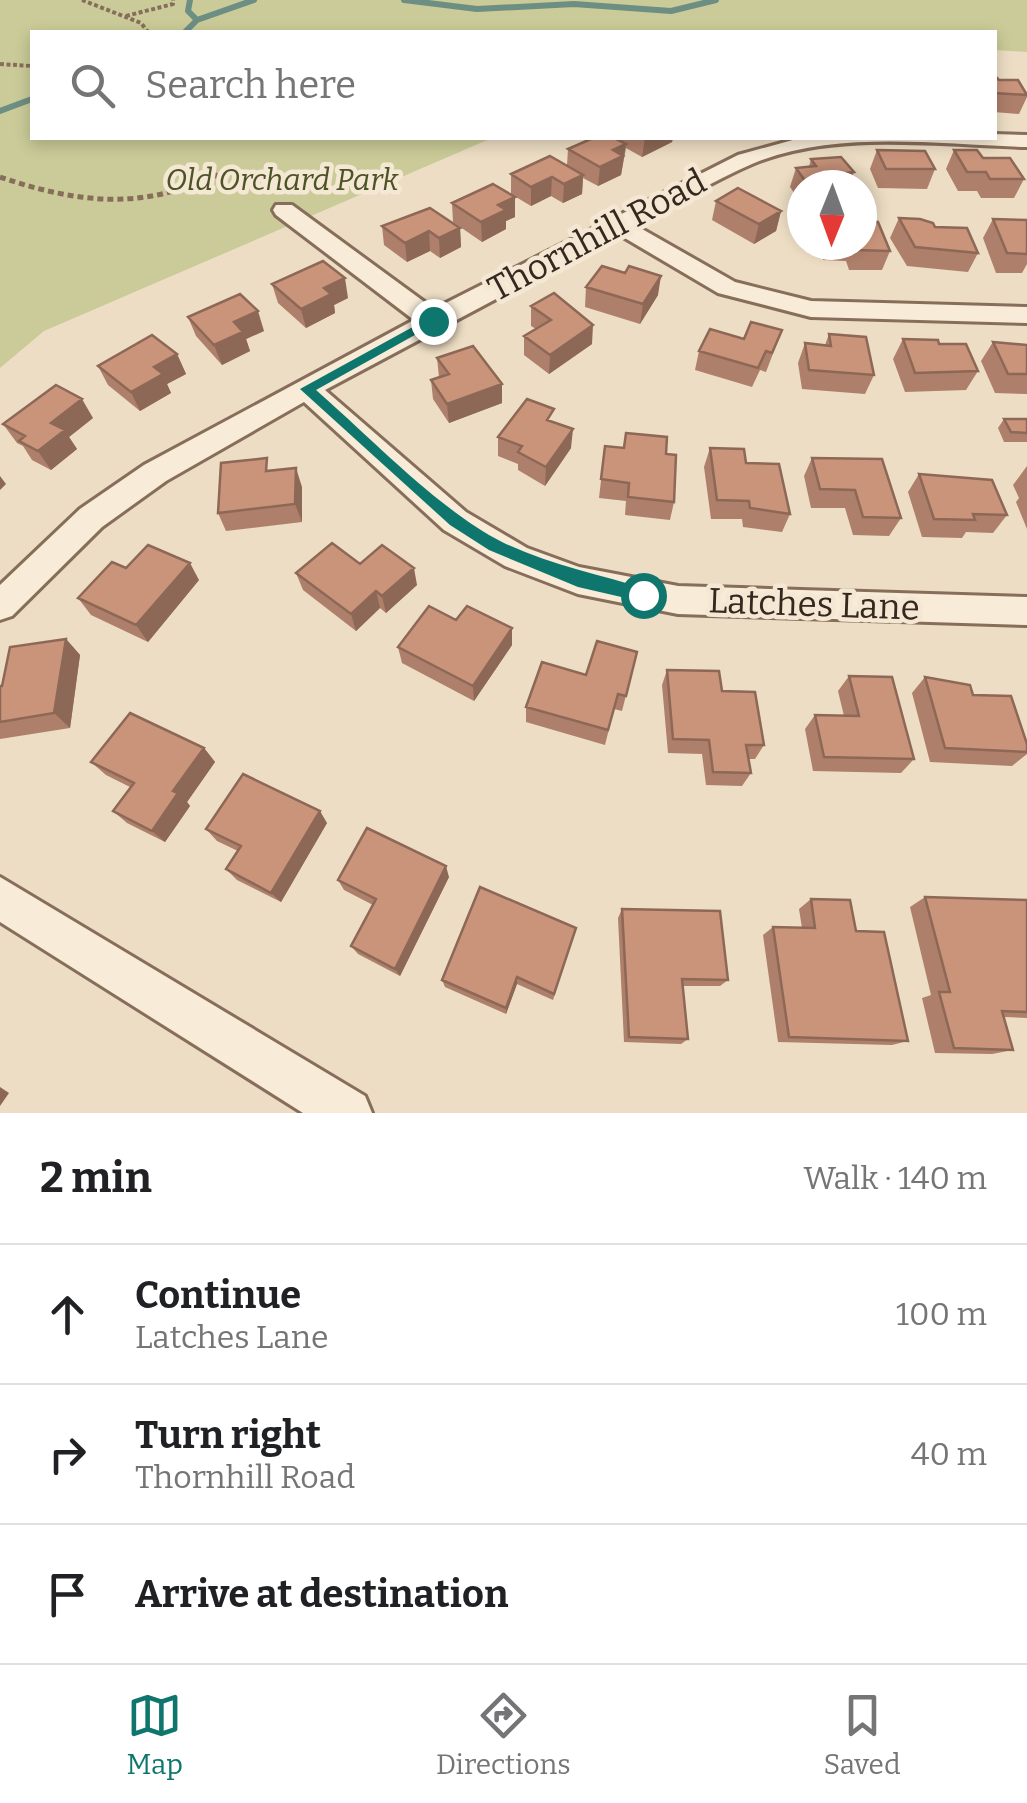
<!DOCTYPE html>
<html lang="en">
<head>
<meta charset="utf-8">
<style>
	:root { --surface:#fff; --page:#f2f2f2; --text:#202124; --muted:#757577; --line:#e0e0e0; --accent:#0f766e }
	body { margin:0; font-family:Bitter,serif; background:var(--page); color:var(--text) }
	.compass { position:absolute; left:787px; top:170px; width:90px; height:90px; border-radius:50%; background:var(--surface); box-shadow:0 5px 15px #0003; rotate:181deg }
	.stop { position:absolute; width:30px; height:30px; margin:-22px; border:8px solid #0f766e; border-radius:50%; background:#fff }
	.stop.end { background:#0f766e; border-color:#fff; box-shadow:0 2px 10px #0008 }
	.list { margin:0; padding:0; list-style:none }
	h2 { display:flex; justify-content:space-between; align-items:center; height:130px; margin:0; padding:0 40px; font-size:42px }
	h2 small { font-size:32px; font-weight:400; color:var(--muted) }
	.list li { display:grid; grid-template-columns:65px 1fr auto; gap:30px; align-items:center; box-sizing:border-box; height:140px; padding:0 40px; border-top:2px solid var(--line) }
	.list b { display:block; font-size:38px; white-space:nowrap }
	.list p { margin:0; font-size:32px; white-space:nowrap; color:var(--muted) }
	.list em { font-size:32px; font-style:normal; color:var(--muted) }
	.icon { flex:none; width:55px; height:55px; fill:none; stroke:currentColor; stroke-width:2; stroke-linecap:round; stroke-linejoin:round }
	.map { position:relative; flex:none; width:1027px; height:1113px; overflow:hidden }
	.search { position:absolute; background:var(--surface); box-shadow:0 5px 15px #0003; left:30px; right:30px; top:30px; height:110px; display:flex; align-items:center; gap:25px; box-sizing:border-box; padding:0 35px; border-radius:0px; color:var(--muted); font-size:38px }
	.sheet { height:550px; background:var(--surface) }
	nav { display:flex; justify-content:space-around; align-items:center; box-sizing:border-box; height:140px; border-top:2px solid var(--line); background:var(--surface); font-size:28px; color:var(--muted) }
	nav a { display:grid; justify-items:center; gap:5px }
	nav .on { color:var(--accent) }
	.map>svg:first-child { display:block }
	.green { fill:#cacb98 }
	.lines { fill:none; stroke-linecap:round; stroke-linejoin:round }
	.stream { stroke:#6d8e83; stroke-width:6 }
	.minor-casing { stroke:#876e5b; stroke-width:6 }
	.path-far1 { stroke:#876e5b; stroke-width:4; stroke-dasharray:4 2.5; stroke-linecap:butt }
	.path { stroke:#876e5b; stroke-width:5; stroke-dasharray:6 4; stroke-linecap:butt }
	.minor { fill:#f8ebd7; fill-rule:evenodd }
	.wall { fill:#ae7f6a }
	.shaded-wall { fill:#8d6856 }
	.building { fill:#ca947b; stroke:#8d6856; stroke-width:2.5 }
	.route { fill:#0f766e }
	.labels { text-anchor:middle; stroke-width:9; stroke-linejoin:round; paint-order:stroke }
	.far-park-label { font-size:30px; font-style:italic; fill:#4c5326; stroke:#f4e8d4 }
	.street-label { font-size:35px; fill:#37281f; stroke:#f4e8d4 }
</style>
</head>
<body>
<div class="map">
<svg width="1027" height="1113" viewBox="0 0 1027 1113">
	<rect width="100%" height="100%" fill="#edddc4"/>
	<path class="green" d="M 0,0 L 1027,0 L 1027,52 L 995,50 L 994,32 L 32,32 L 32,138 L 492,138 L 44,331 L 0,368 Z"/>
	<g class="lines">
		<path class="stream" d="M 190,0 L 188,11 L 197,20
			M 404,0 L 477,9 L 574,4 L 671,11 L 716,0
			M 185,32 L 197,20 L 254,0
			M 0,111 L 32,99"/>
		<g class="minor-casing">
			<path id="minor" d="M 994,134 L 1027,135 L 1027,147 C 939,145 835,129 752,164 C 712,181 674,205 635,225 L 735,282 L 811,301 L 1027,307 L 1027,323 L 811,317 L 718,293 L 618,234 L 325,390 L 466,512 L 527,548 L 579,567 L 678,586 L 1027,597 L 1027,625 L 678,614 L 578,594 L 505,566 L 444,530 L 304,402 L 166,481 L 102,527 L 12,616 L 0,620 L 0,585 L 80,509 L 144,465 L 414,320 L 276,215 L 273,210 L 276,205 L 292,205 L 434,309 L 738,155 L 800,138 L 994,138 Z
				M 0,877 L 365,1096 L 372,1113 L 303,1113 L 0,922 Z"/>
		</g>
		<path class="path-far1" d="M 82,0 L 141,23 L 148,32
			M 126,16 L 173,4 L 173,0
			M 0,64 L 32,66
			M 209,178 L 233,173 L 243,178"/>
		<path class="path" d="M 240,175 L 253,188
			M 0,177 C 50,194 104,206 157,195 C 178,191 198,181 218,175"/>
		<use href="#minor" class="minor"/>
	</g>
	<path class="wall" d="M 994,75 L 999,80 L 1027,93 L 1027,97 L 1019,114 L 994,112 Z
		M 621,138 L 673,138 L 672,142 L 642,157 L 626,148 L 621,175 L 598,186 L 583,178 L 582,194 L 563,203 L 551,196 L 531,206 L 511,194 L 511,174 L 567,165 L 568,149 L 621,141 Z
		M 877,150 L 935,169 L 927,189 L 878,188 L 870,169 Z
		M 954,150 L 983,158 L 1024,179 L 1014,198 L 981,198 L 977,191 L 958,191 L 946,169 Z
		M 811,159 L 854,172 L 849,185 L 802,185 L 802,204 L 790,187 L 796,168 L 809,167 Z
		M 716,201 L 781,211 L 776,231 L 754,244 L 712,220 Z
		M 452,203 L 515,217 L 506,221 L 506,229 L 482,242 L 453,222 Z
		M 899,218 L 935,227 L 978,253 L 968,272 L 907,266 L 890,238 Z
		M 993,219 L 1027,220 L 1027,264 L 1022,273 L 996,273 L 983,238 Z
		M 382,226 L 460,228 L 461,247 L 440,258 L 430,251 L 407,262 L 384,245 Z
		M 818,245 L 862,245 L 890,251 L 882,270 L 849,270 L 846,261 L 823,260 Z
		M 272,284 L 348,298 L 334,305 L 335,313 L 306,328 L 278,303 Z
		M 586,287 L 658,295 L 640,324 L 585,307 Z
		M 531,306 L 592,344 L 549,374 L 524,355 L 524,336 L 536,329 L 531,326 Z
		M 188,317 L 264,331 L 246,339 L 250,351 L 222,365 L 196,336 Z
		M 782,330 L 766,372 L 760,370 L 752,387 L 695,370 L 699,351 Z
		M 829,334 L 874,375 L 865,394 L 802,389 L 798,363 L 805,343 L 825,345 Z
		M 903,339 L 978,371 L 966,390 L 905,392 L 893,359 Z
		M 993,342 L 1027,345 L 1027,394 L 995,393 L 981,361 Z
		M 177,354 L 186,374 L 167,384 L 171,393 L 140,411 L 108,385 L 98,366 Z
		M 437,358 L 502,384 L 502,403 L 449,423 L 433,399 L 431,380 L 439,377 Z
		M 93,418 L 69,437 L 77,449 L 51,470 L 32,460 L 23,446 L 17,443 L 3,424 Z
		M 1004,419 L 1027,433 L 1027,442 L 1004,442 L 998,428 Z
		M 554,422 L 571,448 L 545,486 L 518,470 L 518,464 L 498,456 L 498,437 Z
		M 626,433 L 666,454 L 674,502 L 670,520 L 625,515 L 626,501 L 599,498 L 605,446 L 623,448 Z
		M 710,448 L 746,463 L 790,514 L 782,532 L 743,527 L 742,519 L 711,519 L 704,467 Z
		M 812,458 L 901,518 L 889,536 L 853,535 L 845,508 L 811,508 L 804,476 Z
		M 1027,466 L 1027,529 L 1016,502 L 1019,498 L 1013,485 Z
		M 271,471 L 302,487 L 302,522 L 226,531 L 218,513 Z
		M 919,474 L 1007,515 L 993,533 L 966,532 L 962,538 L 922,537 L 908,492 Z
		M 360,564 L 417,585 L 386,613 L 380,608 L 356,631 L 303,590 L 296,573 Z
		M 199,580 L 148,642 L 91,615 L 78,598 Z
		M 456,620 L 512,645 L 474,701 L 402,663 L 398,647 Z
		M 66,639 L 80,655 L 70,728 L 0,739 L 0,686 Z
		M 637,652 L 622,711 L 614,709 L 605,745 L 526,722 L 526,707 L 586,675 Z
		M 667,670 L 722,691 L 764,745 L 755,759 L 748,759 L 751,773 L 742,786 L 706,785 L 702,754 L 668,753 L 662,685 Z
		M 849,676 L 914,759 L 901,773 L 813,771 L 805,729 L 815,715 L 844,716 L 838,691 Z
		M 925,677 L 973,695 L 1027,744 L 1027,754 L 1012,766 L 930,762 L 912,693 Z
		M 204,748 L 215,762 L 187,802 L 190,806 L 165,842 L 127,823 L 113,811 L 130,787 L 106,775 L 91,762 Z
		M 327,823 L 281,902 L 237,880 L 226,869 L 238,851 L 217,841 L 206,829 Z
		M 449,877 L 400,976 L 358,954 L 351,946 L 373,905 L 344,890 L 338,880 Z
		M 925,897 L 1027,900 L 1027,1018 L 1004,1017 L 1013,1050 L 992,1054 L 935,1053 L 922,998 L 931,995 L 910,907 Z
		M 811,899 L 856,931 L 908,1041 L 892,1045 L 778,1042 L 763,935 L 773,927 L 802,928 L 799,909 Z
		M 622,909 L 728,980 L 720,986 L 683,986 L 688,1039 L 681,1044 L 624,1042 L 618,918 Z
		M 576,928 L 553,1000 L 517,984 L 506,1014 L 445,987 L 442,980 Z"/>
	<path class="shaded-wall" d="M 645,138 L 673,138 L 672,142 L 642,157 Z
		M 626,144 L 621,175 L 598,186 L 600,167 L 613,150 Z
		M 583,175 L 582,194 L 563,203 L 564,184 Z
		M 552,177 L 551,196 L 531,206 L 531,187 Z
		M 515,197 L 515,217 L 506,221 L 506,229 L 482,242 L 481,222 L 498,205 Z
		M 781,211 L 776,231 L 754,244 L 759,224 Z
		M 460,228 L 461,247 L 440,258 L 439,238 Z
		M 429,231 L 430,251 L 407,262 L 405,243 Z
		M 661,276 L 658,295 L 640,324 L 643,304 Z
		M 345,278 L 348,298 L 334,305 L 335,313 L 306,328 L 301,309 L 324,288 Z
		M 258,311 L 264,331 L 246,339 L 250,351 L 222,365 L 214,345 L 234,322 Z
		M 593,325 L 592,344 L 549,374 L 550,355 Z
		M 177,354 L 186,374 L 167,384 L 171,393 L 140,411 L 131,392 L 154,367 Z
		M 502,384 L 502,403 L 449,423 L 447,404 Z
		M 82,399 L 93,418 L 69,437 L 77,449 L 51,470 L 38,451 L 51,423 Z
		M 573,429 L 571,448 L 545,486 L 546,467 Z
		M 296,468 L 302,487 L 302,522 L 295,504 Z
		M 0,476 L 6,484 L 0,490 Z
		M 190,563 L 199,580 L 148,642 L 136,625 Z
		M 414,568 L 417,585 L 386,613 L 382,596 Z
		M 376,591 L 380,608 L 356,631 L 351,614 Z
		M 512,628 L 512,645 L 474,701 L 473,686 Z
		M 66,639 L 80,655 L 70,728 L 54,713 Z
		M 204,748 L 215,762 L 187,802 L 190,806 L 165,842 L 152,831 L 173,791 Z
		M 320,811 L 327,823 L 281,902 L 271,893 Z
		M 446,866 L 449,877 L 400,976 L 395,969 Z
		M 517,977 L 517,984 L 506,1014 L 506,1008 Z
		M 0,1087 L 9,1093 L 0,1106 Z"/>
	<path class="building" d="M 994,75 L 999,80 L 1018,80 L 1027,95 L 994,93 Z
		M 593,138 L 614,138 L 626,144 L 613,150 L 623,156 L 600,167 L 568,149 Z
		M 877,150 L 925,151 L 935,169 L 886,169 Z
		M 954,150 L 977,150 L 983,158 L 1010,158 L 1024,179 L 990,179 L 986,172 L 967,172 Z
		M 550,156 L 583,175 L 564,184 L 552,177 L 531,187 L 511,174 Z
		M 841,157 L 854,172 L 833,175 L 840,183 L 808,185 L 796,168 L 816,166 L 811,159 Z
		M 493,184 L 515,197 L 498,205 L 506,210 L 481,222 L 452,203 Z
		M 738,188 L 781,211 L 759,224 L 716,201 Z
		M 430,208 L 460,228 L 439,238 L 429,231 L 405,243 L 382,226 Z
		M 899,218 L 920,219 L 933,223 L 935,227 L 967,228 L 978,253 L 915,247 Z
		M 993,219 L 1027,220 L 1027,254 L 1007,253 Z
		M 862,221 L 878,222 L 890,251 L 856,250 L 855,245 L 862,245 Z
		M 323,261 L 345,278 L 324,288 L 331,294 L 301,309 L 272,284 Z
		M 602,266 L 625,273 L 629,266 L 661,276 L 643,304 L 586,287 Z
		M 554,293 L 593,325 L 550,355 L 524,336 L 551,320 L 531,306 Z
		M 240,294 L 258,311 L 234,322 L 243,332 L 214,345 L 188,317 Z
		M 751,322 L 782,330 L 772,353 L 766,351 L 758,368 L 699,351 L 710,329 L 744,339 Z
		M 829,334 L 866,337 L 874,375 L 809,370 L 805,343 L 831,346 Z
		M 152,335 L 177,354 L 154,367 L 163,374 L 131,392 L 98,366 Z
		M 903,339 L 938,340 L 939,344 L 966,344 L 978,371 L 915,373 Z
		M 993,342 L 1027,345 L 1027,374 L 1008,374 Z
		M 473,346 L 502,384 L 447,404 L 431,380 L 449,374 L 437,358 Z
		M 56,385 L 82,399 L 51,423 L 65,430 L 38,451 L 19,441 L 25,436 L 3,424 Z
		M 527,399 L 554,409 L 547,420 L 573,429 L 546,467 L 518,452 L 522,446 L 498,437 Z
		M 1004,419 L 1027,419 L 1027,433 L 1011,432 Z
		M 626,433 L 667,437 L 666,454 L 676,455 L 674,502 L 628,497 L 629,483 L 601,479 L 605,446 L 624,448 Z
		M 710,448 L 744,449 L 746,463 L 779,464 L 790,514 L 750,508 L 749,501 L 717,500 Z
		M 267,458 L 266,471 L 296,468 L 295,504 L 218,513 L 221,463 Z
		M 812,458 L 882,459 L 901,518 L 863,517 L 855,490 L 820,489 Z
		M 919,474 L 992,480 L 1007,515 L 973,514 L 975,520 L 934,519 Z
		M 332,543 L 360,564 L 382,545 L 414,568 L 382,596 L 376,591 L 351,614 L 296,573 Z
		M 148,545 L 190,563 L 136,625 L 78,598 L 112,562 L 126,568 Z
		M 429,606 L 456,620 L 467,606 L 512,628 L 473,686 L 398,647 Z
		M 66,639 L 54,713 L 0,722 L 0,686 L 2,686 L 10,647 Z
		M 597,641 L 637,652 L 626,696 L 618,694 L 608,730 L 526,707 L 542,662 L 586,675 Z
		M 667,670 L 719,671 L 722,691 L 755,692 L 764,745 L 746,745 L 751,773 L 713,772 L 709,740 L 673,739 Z
		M 849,676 L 892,677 L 914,759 L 824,757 L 815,715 L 859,716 Z
		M 925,677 L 970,685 L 973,695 L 1011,696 L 1027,744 L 1027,752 L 945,748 Z
		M 130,713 L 204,748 L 173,791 L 178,793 L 152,831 L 113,811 L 134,783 L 91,762 Z
		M 243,774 L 320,811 L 271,893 L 226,869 L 241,846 L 206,829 Z
		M 367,828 L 446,866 L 395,969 L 351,946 L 376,899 L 338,880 Z
		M 480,887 L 576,928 L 554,994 L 517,977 L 506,1008 L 442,980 Z
		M 925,897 L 1027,900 L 1027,1012 L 1002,1011 L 1013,1050 L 954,1048 L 939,992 L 950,992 Z
		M 811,899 L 850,900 L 856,931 L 884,932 L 908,1041 L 789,1037 L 773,927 L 815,928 Z
		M 622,909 L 720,911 L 728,980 L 682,979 L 688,1039 L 629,1037 Z"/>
	<path class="route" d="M 429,318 L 440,321 L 316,390 C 370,437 439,510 502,542 C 549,565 599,574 649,590 L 649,600 L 643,602 L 578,587 L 489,550 L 450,525 L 300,389 Z"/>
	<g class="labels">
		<g class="far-park-label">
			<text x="282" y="190">Old Orchard Park</text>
		</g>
		<g class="street-label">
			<text transform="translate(597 235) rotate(-28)" y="12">Thornhill Road</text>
			<text transform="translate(814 604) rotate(2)" y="12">Latches Lane</text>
		</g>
	</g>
</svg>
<svg class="compass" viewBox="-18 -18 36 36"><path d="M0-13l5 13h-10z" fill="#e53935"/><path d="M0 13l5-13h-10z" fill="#757577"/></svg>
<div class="stop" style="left:643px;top:595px"></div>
<div class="stop end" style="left:433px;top:321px"></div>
<div class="search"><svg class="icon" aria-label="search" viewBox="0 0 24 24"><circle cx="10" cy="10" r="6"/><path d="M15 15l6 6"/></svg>Search here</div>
</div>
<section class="sheet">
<h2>2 min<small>Walk · 140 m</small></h2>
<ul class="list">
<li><svg class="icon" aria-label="ahead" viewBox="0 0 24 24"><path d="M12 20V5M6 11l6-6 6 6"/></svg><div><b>Continue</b><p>Latches Lane</p></div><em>100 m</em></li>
<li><svg class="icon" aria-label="right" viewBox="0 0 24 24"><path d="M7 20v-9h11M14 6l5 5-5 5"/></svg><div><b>Turn right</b><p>Thornhill Road</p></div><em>40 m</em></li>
<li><svg class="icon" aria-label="arrive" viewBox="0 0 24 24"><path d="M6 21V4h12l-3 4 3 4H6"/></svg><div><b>Arrive at destination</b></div></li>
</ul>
</section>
<nav>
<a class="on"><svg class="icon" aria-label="map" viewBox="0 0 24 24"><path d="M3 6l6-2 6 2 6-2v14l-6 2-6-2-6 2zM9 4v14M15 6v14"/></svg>Map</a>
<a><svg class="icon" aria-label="directions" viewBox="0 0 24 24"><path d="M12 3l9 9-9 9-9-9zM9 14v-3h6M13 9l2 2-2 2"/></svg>Directions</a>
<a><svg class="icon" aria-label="saved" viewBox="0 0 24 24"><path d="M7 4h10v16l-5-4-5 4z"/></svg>Saved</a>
</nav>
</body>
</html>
